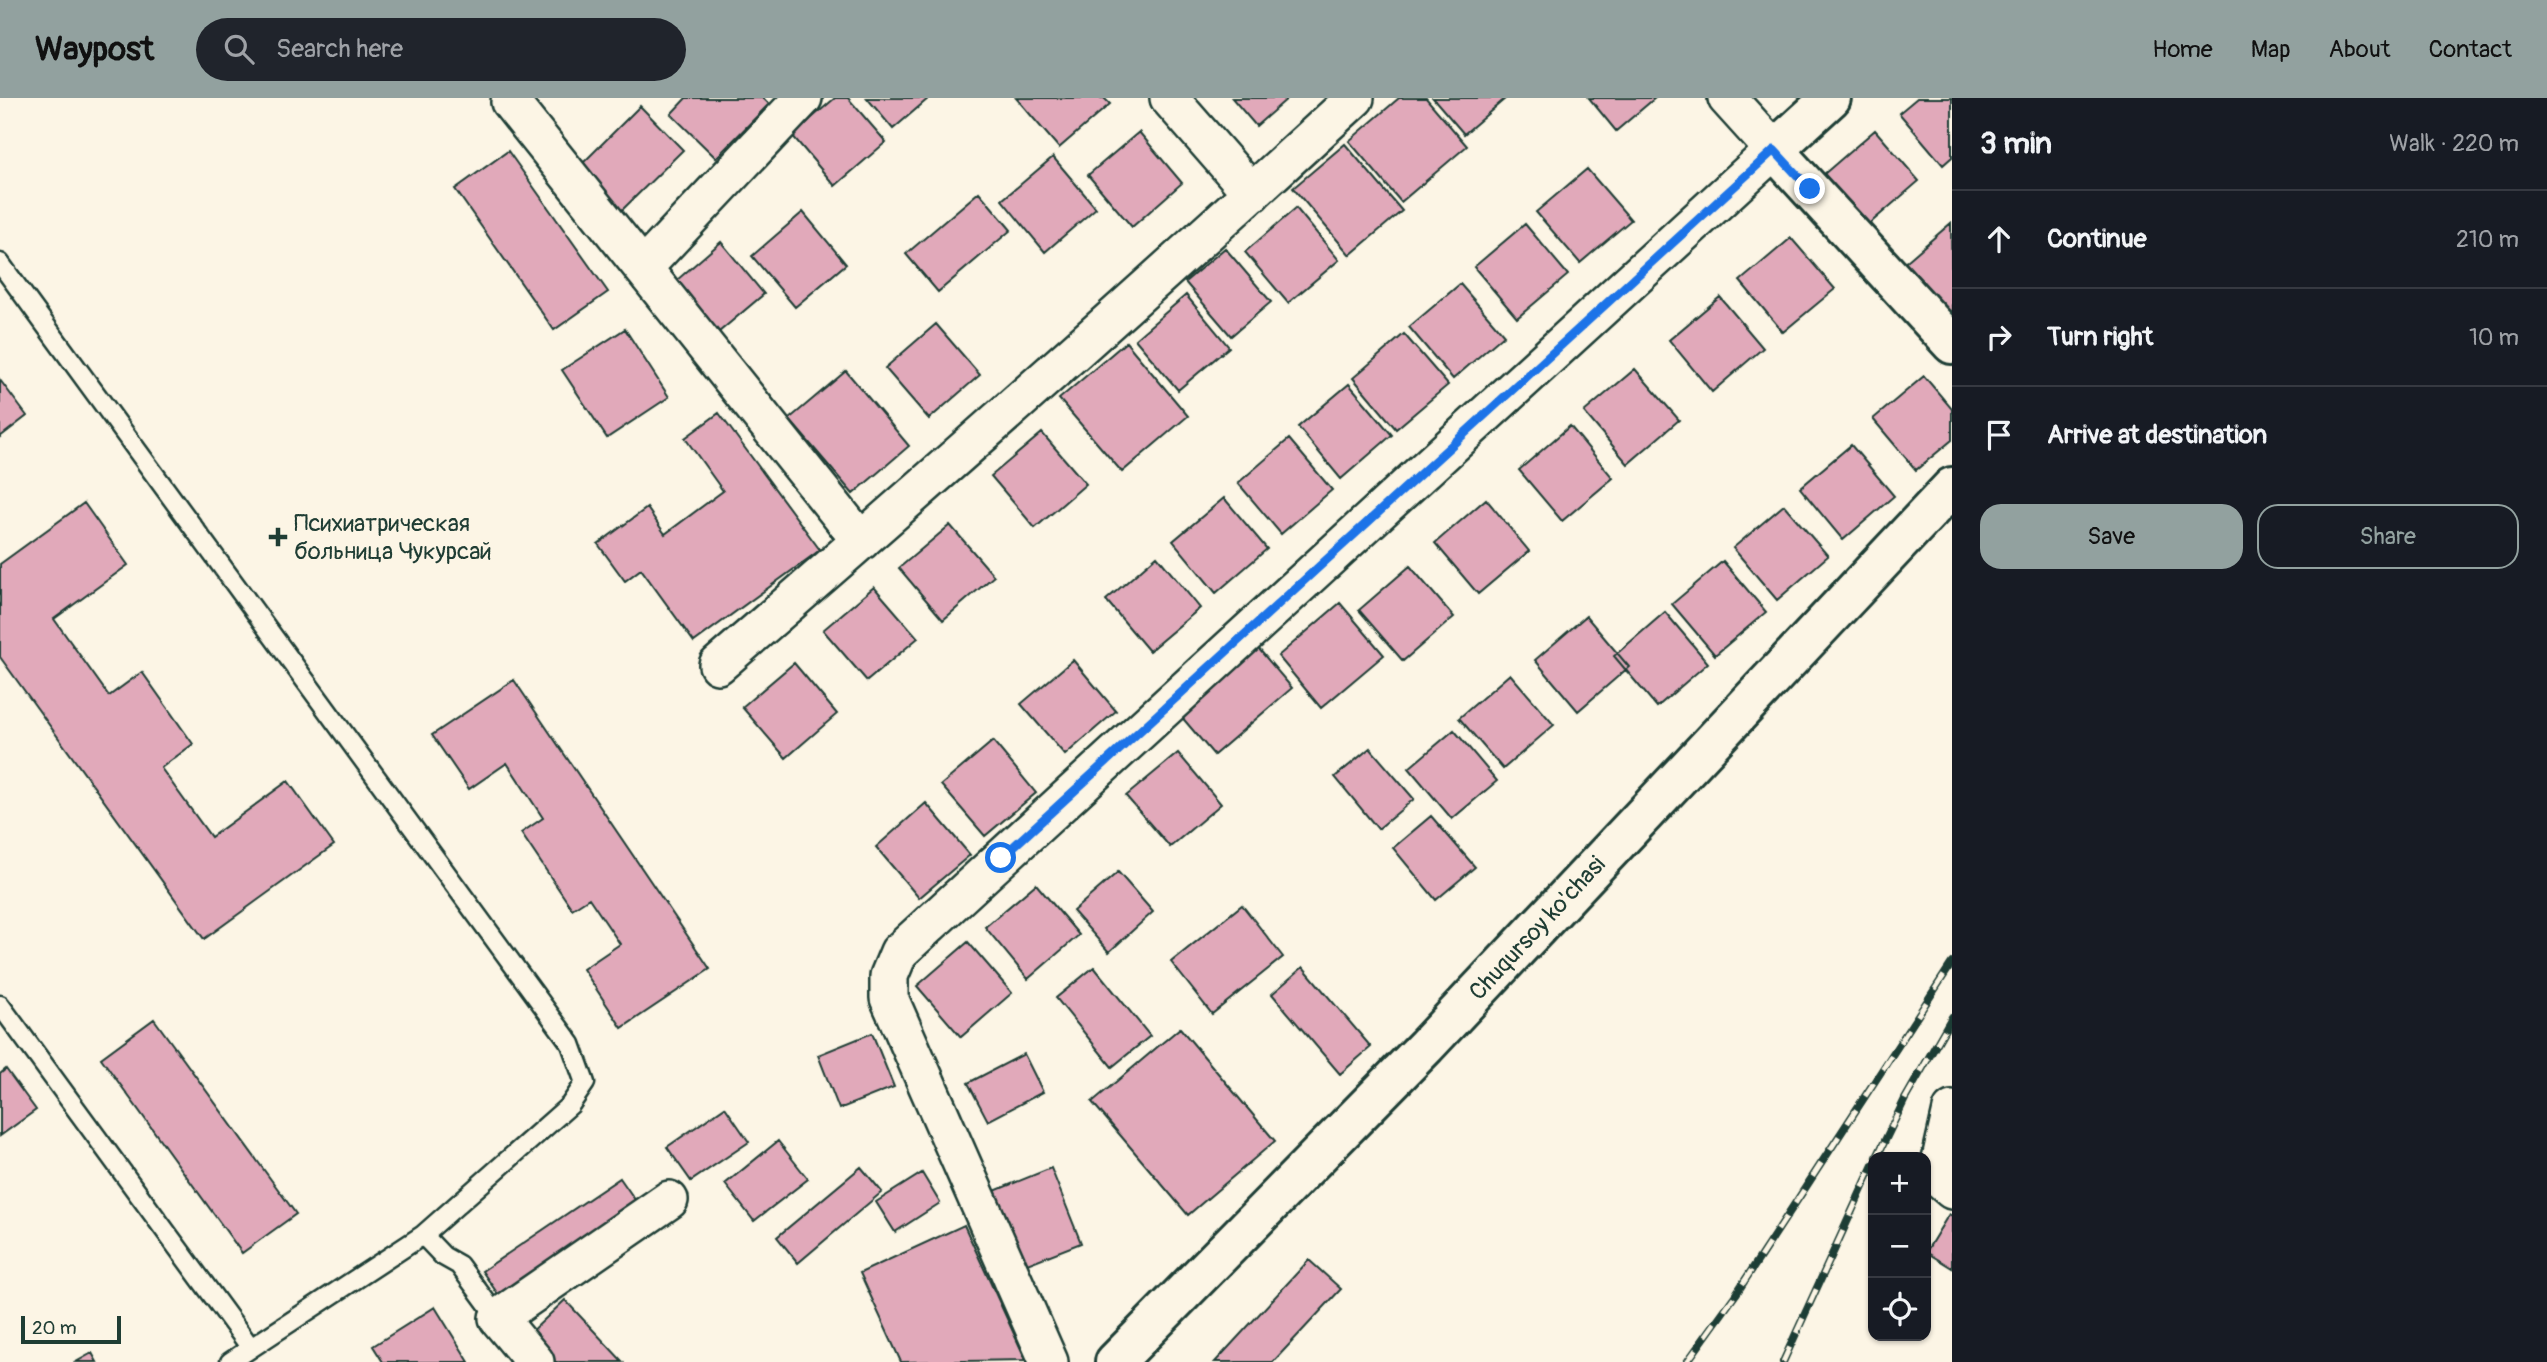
<!DOCTYPE html>
<html lang="en">
<head>
<meta charset="utf-8">
<style>
	:root { --surface:#171b24; --page:#20242c; --text:#f1f3f6; --muted:#9ea1a6; --line:#363941; --accent:#92a19f }
	body { margin:0; font-family:Pangolin,sans-serif; background:var(--page); color:var(--text) }
	.controls { position:absolute; right:21px; bottom:21px; display:grid; overflow:hidden; border-radius:14px; box-shadow:0 2px 5px #0004 }
	.controls button { width:63px; height:63px; display:grid; place-items:center; padding:0; border:0; border-bottom:2px solid var(--line); background:var(--surface); color:var(--text); font:35px sans-serif }
	.scale { position:absolute; left:21px; bottom:18px; width:100px; box-sizing:border-box; padding-left:7px; border:4px solid #1f3d34; border-top:0; font-size:19px; line-height:24px; white-space:nowrap; color:#1f3d34; -webkit-text-stroke:5px #fcf5e5; paint-order:stroke }
	.stop { position:absolute; width:21px; height:21px; margin:-16px; border:5px solid #1a73e8; border-radius:50%; background:#fff }
	.stop.end { background:#1a73e8; border-color:#fff; box-shadow:0 2px 7px #0008 }
	.list { margin:0; padding:0; list-style:none }
	h2 { display:flex; justify-content:space-between; align-items:center; height:91px; margin:0; padding:0 28px; font-size:30px }
	h2 small { font-size:23px; font-weight:400; color:var(--muted) }
	.list li { display:grid; grid-template-columns:46px 1fr auto; gap:21px; align-items:center; box-sizing:border-box; height:98px; padding:0 28px; border-top:2px solid var(--line) }
	.list b { display:block; font-size:26px; white-space:nowrap }
	.list em { font-size:23px; font-style:normal; color:var(--muted) }
	.actions { display:flex; gap:14px; padding:21px 28px }
	.actions a { flex:1; padding:16px 0; border:2px solid var(--accent); border-radius:21px; text-align:center; font-size:24px; color:var(--accent) }
	.actions .main { background:var(--accent); color:#111 }
	.icon { flex:none; width:38px; height:38px; fill:none; stroke:currentColor; stroke-width:2; stroke-linecap:round; stroke-linejoin:round }
	.map { position:relative; flex:none; width:1952px; height:1264px; overflow:hidden }
	header { display:flex; align-items:center; gap:42px; box-sizing:border-box; height:98px; padding:0 35px; background:var(--accent); color:#111 }
	header strong { font-size:33px }
	nav { display:flex; gap:38px; margin-inline-start:auto; font-size:24px }
	.search { width:490px; height:63px; background:var(--page); display:flex; align-items:center; gap:18px; box-sizing:border-box; padding:0 24px; border-radius:38px; color:var(--muted); font-size:26px }
	main { display:flex }
	aside { flex:1; background:var(--surface) }
	.map>svg:first-child { display:block }
	.building { fill:#e1a9ba; stroke:#1f3d34; stroke-width:2 }
	.lines { fill:none; stroke-linecap:round; stroke-linejoin:round }
	.service-casing { stroke:#1f3d34; stroke-width:23 }
	.minor-casing { stroke:#1f3d34; stroke-width:42 }
	.tertiary-casing { stroke:#1f3d34; stroke-width:44 }
	.service { stroke:#fcf5e5; stroke-width:18 }
	.minor { stroke:#fcf5e5; stroke-width:37 }
	.tertiary { stroke:#fcf5e5; stroke-width:38 }
	.rail-casing { stroke:#1f3d34; stroke-width:8 }
	.rail { stroke:#fcf5e5; stroke-width:5; stroke-dasharray:16; stroke-linecap:butt }
	.route { stroke:#1a73e8; stroke-width:9 }
	.poi-dot { fill:#1f3d34; stroke:#fcf5e5; stroke-width:2.5 }
	.labels { text-anchor:middle; stroke-width:6; stroke-linejoin:round; paint-order:stroke }
	.poi-label { font-size:24px; fill:#1f3d34; stroke:#fcf5e5; text-anchor:start }
	.street-label { font-size:24px; fill:#1f3d34; stroke:#fcf5e5 }
</style>
</head>
<body>
<header>
<strong>Waypost</strong>
<div class="search"><svg class="icon" aria-label="search" viewBox="0 0 24 24"><circle cx="10" cy="10" r="6"/><path d="M15 15l6 6"/></svg>Search here</div>
<nav><a>Home</a><a>Map</a><a>About</a><a>Contact</a></nav>
</header>
<main>
<div class="map">
<svg width="1952" height="1264" viewBox="0 0 1952 1264">
	<rect width="100%" height="100%" fill="#fcf5e5"/>
	<filter id="ink" filterUnits="userSpaceOnUse"><feTurbulence type="fractalNoise" baseFrequency=".0143" numOctaves="2"/><feDisplacementMap in="SourceGraphic" scale="14" xChannelSelector="R" yChannelSelector="G"/><feConvolveMatrix kernelMatrix="1 2 1 2 8 2 1 2 1" color-interpolation-filters="sRGB"/></filter>
	<g filter="url(#ink)">
		<path class="building" d="M 686,0 L 763,0 L 769,6 L 716,60 L 671,16 Z
			M 835,0 L 848,0 L 886,44 L 835,88 L 792,37 Z
			M 867,0 L 929,0 L 893,31 Z
			M 1016,0 L 1104,0 L 1110,6 L 1059,50 Z
			M 1232,0 L 1288,0 L 1256,28 Z
			M 1399,0 L 1426,0 L 1467,48 L 1401,104 L 1349,43 Z
			M 1433,0 L 1506,0 L 1464,36 Z
			M 1589,0 L 1655,0 L 1616,33 Z
			M 1917,0 L 1952,0 L 1952,59 L 1943,67 L 1899,15 Z
			M 640,8 L 683,52 L 620,114 L 577,71 Z
			M 1875,32 L 1919,83 L 1868,127 L 1824,76 Z
			M 1139,34 L 1182,85 L 1132,129 L 1088,77 Z
			M 1345,46 L 1402,113 L 1350,157 L 1293,90 Z
			M 508,53 L 608,194 L 554,232 L 455,91 Z
			M 1053,59 L 1096,110 L 1045,154 L 1002,102 Z
			M 1587,71 L 1631,122 L 1580,165 L 1536,114 Z
			M 979,94 L 1011,132 L 938,194 L 906,156 Z
			M 1296,110 L 1339,162 L 1288,205 L 1245,154 Z
			M 803,114 L 846,166 L 795,209 L 752,158 Z
			M 1951,125 L 1952,213 L 1944,220 L 1900,169 Z
			M 1525,126 L 1568,177 L 1517,220 L 1474,169 Z
			M 1791,140 L 1835,191 L 1783,234 L 1740,183 Z
			M 721,144 L 764,196 L 713,239 L 670,188 Z
			M 1225,150 L 1271,204 L 1231,238 L 1185,184 Z
			M 1460,186 L 1504,237 L 1453,281 L 1409,229 Z
			M 1186,197 L 1229,249 L 1178,292 L 1135,241 Z
			M 1720,199 L 1763,250 L 1712,294 L 1669,242 Z
			M 936,226 L 980,277 L 929,321 L 885,270 Z
			M 625,231 L 669,299 L 607,340 L 562,272 Z
			M 1404,236 L 1448,287 L 1396,331 L 1353,280 Z
			M 1126,244 L 1188,318 L 1122,374 L 1059,301 Z
			M 1635,271 L 1679,322 L 1628,366 L 1584,314 Z
			M 846,273 L 909,348 L 853,396 L 789,321 Z
			M 1924,278 L 1952,311 L 1952,342 L 1916,372 L 1873,321 Z
			M 0,282 L 27,318 L 0,339 Z
			M 1349,286 L 1392,337 L 1341,381 L 1298,329 Z
			M 719,315 L 820,452 L 694,544 L 641,471 L 625,483 L 598,446 L 647,410 L 665,436 L 723,393 L 685,340 Z
			M 1570,328 L 1613,380 L 1562,423 L 1519,372 Z
			M 1042,335 L 1086,386 L 1035,430 L 991,378 Z
			M 1289,341 L 1332,392 L 1281,436 L 1238,385 Z
			M 1851,347 L 1894,398 L 1843,442 L 1800,390 Z
			M 1224,400 L 1267,451 L 1216,495 L 1173,443 Z
			M 1486,401 L 1529,453 L 1478,496 L 1435,445 Z
			M 84,405 L 128,467 L 54,521 L 109,598 L 142,574 L 193,646 L 161,670 L 211,739 L 288,683 L 334,747 L 204,841 L 0,559 L 0,466 Z
			M 1784,407 L 1828,458 L 1777,502 L 1733,450 Z
			M 950,427 L 994,478 L 943,522 L 899,470 Z
			M 1157,458 L 1200,510 L 1149,553 L 1106,502 Z
			M 1723,463 L 1766,514 L 1715,557 L 1672,506 Z
			M 1410,468 L 1454,519 L 1403,563 L 1359,512 Z
			M 874,489 L 918,540 L 867,583 L 823,532 Z
			M 1340,505 L 1384,557 L 1321,610 L 1278,558 Z
			M 1665,514 L 1708,565 L 1657,609 L 1614,558 Z
			M 1586,518 L 1629,569 L 1578,613 L 1535,562 Z
			M 1258,550 L 1292,590 L 1214,657 L 1180,617 Z
			M 1073,562 L 1116,613 L 1065,657 L 1021,606 Z
			M 794,565 L 837,616 L 786,660 L 742,609 Z
			M 1510,576 L 1554,627 L 1503,671 L 1459,620 Z
			M 514,582 L 710,871 L 622,930 L 583,871 L 620,846 L 589,800 L 572,811 L 521,735 L 543,720 L 507,665 L 469,691 L 432,637 Z
			M 1454,632 L 1497,683 L 1452,721 L 1409,670 Z
			M 993,643 L 1036,695 L 985,738 L 941,687 Z
			M 1370,650 L 1414,701 L 1378,731 L 1335,679 Z
			M 1178,655 L 1221,706 L 1170,749 L 1126,698 Z
			M 926,705 L 970,757 L 919,800 L 876,749 Z
			M 1431,718 L 1475,769 L 1436,802 L 1393,750 Z
			M 1118,774 L 1153,814 L 1109,854 L 1073,813 Z
			M 1036,786 L 1079,837 L 1028,881 L 985,829 Z
			M 1242,807 L 1283,859 L 1212,916 L 1171,864 Z
			M 968,844 L 1012,895 L 961,939 L 917,888 Z
			M 1094,869 L 1150,938 L 1112,969 L 1056,900 Z
			M 1303,869 L 1371,949 L 1340,976 L 1272,896 Z
			M 154,921 L 296,1116 L 242,1155 L 101,960 Z
			M 1180,930 L 1275,1043 L 1188,1117 L 1092,1004 Z
			M 872,935 L 894,989 L 839,1011 L 818,957 Z
			M 1024,956 L 1043,994 L 988,1023 L 968,985 Z
			M 6,971 L 36,1012 L 0,1038 L 0,976 Z
			M 725,1009 L 749,1044 L 691,1083 L 667,1049 Z
			M 778,1043 L 808,1081 L 754,1123 L 725,1086 Z
			M 861,1069 L 882,1094 L 798,1165 L 777,1139 Z
			M 1051,1070 L 1081,1145 L 1017,1170 L 987,1096 Z
			M 922,1075 L 940,1105 L 895,1134 L 876,1104 Z
			M 620,1080 L 640,1109 L 502,1202 L 482,1173 Z
			M 1949,1116 L 1952,1118 L 1952,1170 L 1926,1154 Z
			M 964,1127 L 1026,1262 L 901,1264 L 860,1175 Z
			M 1309,1162 L 1341,1191 L 1273,1264 L 1215,1264 Z
			M 565,1202 L 623,1264 L 551,1264 L 527,1238 Z
			M 435,1209 L 469,1264 L 383,1264 L 373,1248 Z
			M 92,1255 L 97,1264 L 76,1264 Z"/>
		<g class="lines">
			<g class="service-casing">
				<path id="service" d="M 0,165 L 571,946 L 585,985 L 570,1007 L 423,1137 L 251,1250 L 0,907
					M 423,1137 L 443,1158 L 459,1167 L 498,1220
					M 230,1264 L 251,1250"/>
			</g>
			<g class="minor-casing">
				<path id="minor" d="M 512,0 L 510,4 L 861,443
					M 1169,0 L 1252,95
					M 643,170 L 803,0
					M 718,567 C 933,381 1146,193 1355,0
					M 1952,1012 L 1937,1079 L 1952,1092
					M 535,1264 L 498,1220 L 669,1102
					M 1049,1264 L 889,900 L 889,878 L 899,854 L 1774,52 L 1727,0"/>
			</g>
			<g class="tertiary-casing">
				<path id="tertiary" d="M 1831,0 L 1774,52 L 1952,246
					M 1115,1264 L 1426,948 L 1952,389"/>
			</g>
			<use href="#service" class="service"/>
			<use href="#minor" class="minor"/>
			<use href="#tertiary" class="tertiary"/>
			<g class="rail-casing">
				<path id="rail" d="M 1877,1059 L 1905,1001 L 1952,919
					M 1687,1264 L 1736,1196 L 1952,865
					M 1783,1264 L 1873,1067"/>
			</g>
			<use href="#rail" class="rail"/>
		</g>
	</g>
	<g class="lines" filter="url(#ink)">
		<path class="route" d="M 1001,760 L 1774,52 L 1810,91"/>
	</g>
	<path class="poi-dot" d="M274.5 428.5h7v7h7v7h-7v7h-7v-7h-7v-7h7z"/>
	<g class="labels">
		<g class="poi-label">
			<text x="294" y="433">Психиатрическая<tspan x="294" dy="28">больница Чукурсай</tspan></text>
		</g>
		<g class="street-label">
			<text transform="translate(1537 830) rotate(-47)" y="8">Chuqursoy ko'chasi</text>
		</g>
	</g>
</svg>
<div class="controls">
<button>+</button>
<button>−</button>
<button><svg class="icon" aria-label="locate" viewBox="0 0 24 24"><circle cx="12" cy="12" r="6"/><path d="M12 2v4M12 18v4M2 12h4M18 12h4"/></svg></button>
</div>
<div class="scale">20 m</div>
<div class="stop" style="left:1001px;top:760px"></div>
<div class="stop end" style="left:1810px;top:91px"></div>
</div>
<aside>
<h2>3 min<small>Walk · 220 m</small></h2>
<ul class="list">
<li><svg class="icon" aria-label="ahead" viewBox="0 0 24 24"><path d="M12 20V5M6 11l6-6 6 6"/></svg><div><b>Continue</b></div><em>210 m</em></li>
<li><svg class="icon" aria-label="right" viewBox="0 0 24 24"><path d="M7 20v-9h11M14 6l5 5-5 5"/></svg><div><b>Turn right</b></div><em>10 m</em></li>
<li><svg class="icon" aria-label="arrive" viewBox="0 0 24 24"><path d="M6 21V4h12l-3 4 3 4H6"/></svg><div><b>Arrive at destination</b></div></li>
</ul>
<div class="actions"><a class="main">Save</a><a>Share</a></div>
</aside>
</main>
</body>
</html>
